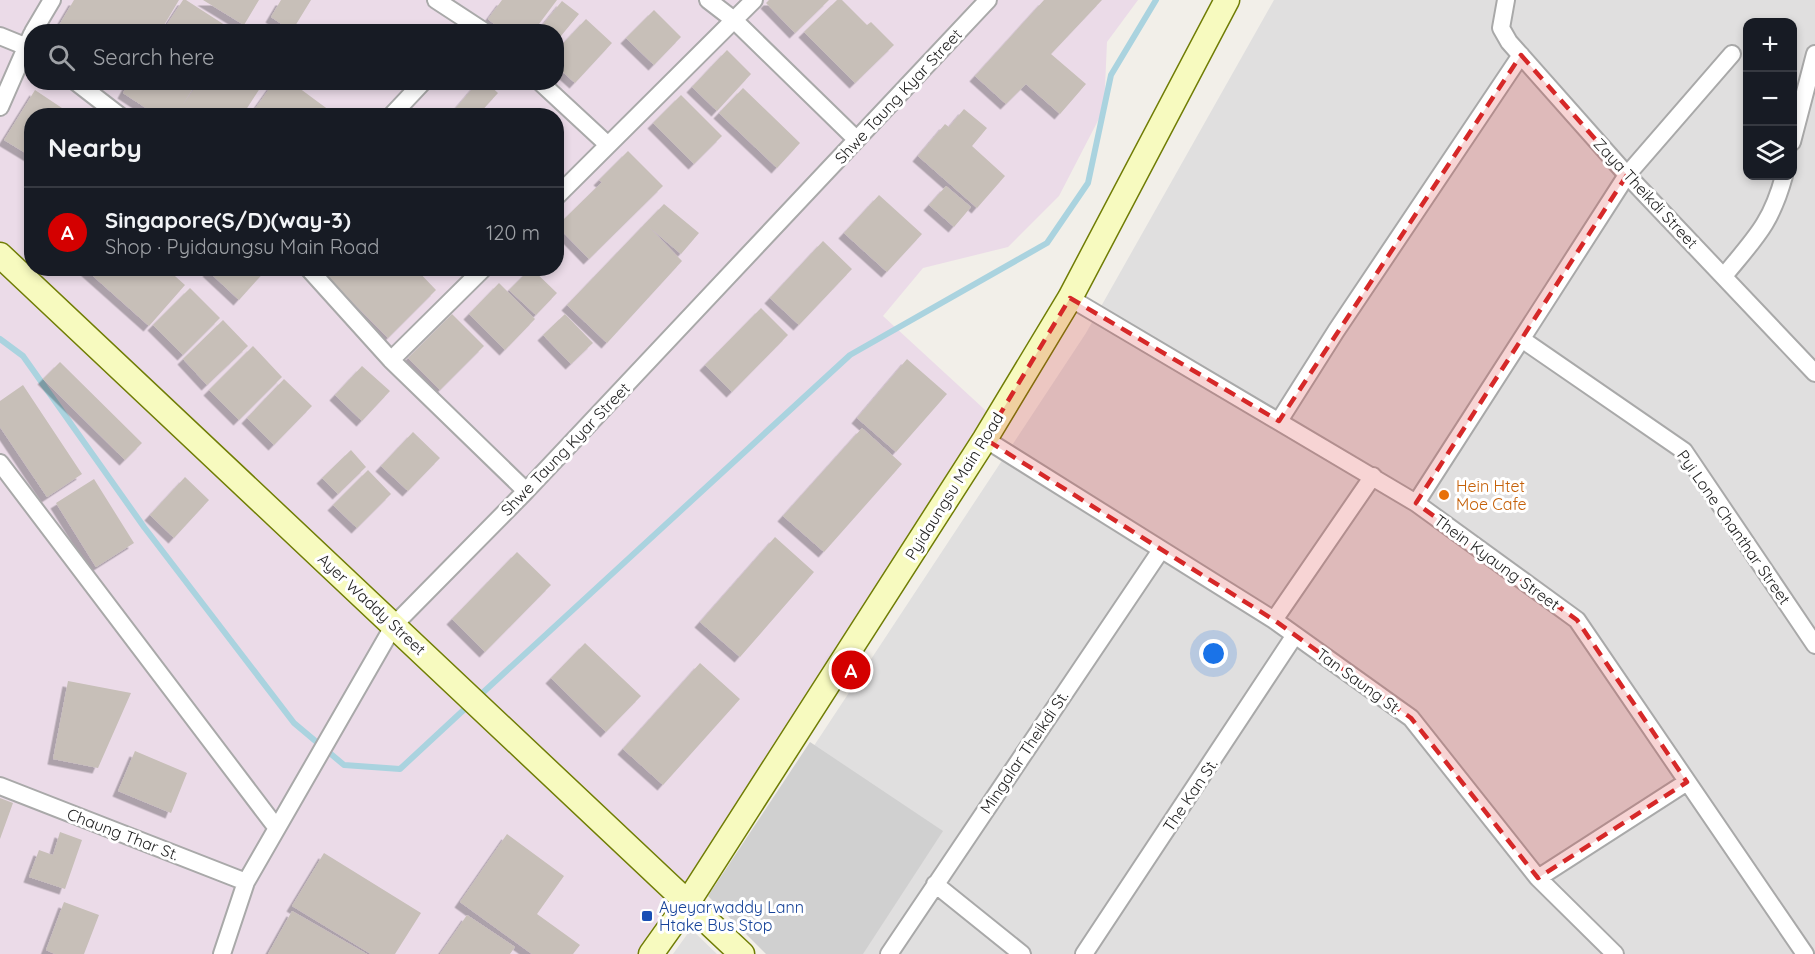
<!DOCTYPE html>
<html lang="en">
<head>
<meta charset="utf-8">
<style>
	:root { --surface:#171b24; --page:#20242c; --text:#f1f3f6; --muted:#9ea1a6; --line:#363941; --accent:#d40000 }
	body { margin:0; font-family:Quicksand,sans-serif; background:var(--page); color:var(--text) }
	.controls { position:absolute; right:18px; top:18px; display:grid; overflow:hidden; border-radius:12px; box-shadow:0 3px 9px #0003 }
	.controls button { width:54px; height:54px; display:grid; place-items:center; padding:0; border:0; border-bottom:2px solid var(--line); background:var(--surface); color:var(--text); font:30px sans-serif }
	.you { position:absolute; left:1214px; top:654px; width:21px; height:21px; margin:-15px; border:4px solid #fff; border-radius:50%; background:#1a73e8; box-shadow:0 0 0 9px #1a73e833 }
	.badge { display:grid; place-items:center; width:39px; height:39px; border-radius:50%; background:var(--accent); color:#fff; font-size:20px; font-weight:700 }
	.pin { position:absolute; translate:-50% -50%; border:3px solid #fff; box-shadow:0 2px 6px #0006 }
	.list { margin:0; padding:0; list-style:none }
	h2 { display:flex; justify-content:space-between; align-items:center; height:78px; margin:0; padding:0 24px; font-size:26px }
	h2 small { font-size:20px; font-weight:400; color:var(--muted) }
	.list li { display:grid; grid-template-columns:39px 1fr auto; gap:18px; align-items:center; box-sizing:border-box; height:90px; padding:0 24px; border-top:2px solid var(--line) }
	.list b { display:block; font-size:22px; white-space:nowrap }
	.list p { margin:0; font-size:20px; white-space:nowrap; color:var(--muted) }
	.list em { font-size:20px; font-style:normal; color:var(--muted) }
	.icon { flex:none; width:33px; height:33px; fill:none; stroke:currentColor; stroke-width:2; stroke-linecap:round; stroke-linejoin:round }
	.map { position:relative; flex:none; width:1815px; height:954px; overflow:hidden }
	.search { position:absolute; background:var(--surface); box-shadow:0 3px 9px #0003; left:24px; top:24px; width:540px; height:66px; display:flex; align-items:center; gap:15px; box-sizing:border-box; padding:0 21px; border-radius:24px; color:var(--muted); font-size:22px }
	.panel { position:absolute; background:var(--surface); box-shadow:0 3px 9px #0003; left:24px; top:108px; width:540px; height:168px; border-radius:24px }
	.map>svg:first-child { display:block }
	.residential { fill:#e0dfdf; fill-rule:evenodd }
	.industrial { fill:#ebdbe8; fill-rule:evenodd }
	.religious { fill:#d0d0d0 }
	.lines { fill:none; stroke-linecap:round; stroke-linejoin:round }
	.stream { stroke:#aad3df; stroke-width:6 }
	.building { fill:#c7bfb8; filter:url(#shadow) }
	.street-casing { stroke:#a9a9a9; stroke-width:20 }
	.secondary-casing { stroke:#707d05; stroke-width:27 }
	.street { stroke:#fff; stroke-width:16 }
	.secondary { stroke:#f7fabf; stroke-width:24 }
	.marked { fill:#d62828; fill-opacity:0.2; stroke:#d62828; stroke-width:4.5; stroke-dasharray:12 8; stroke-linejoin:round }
	.food-dot { fill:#e8710a; stroke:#fff; stroke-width:2 }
	.transit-dot { fill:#1a4fb4; stroke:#fff; stroke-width:2 }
	.labels { text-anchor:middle; stroke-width:6; stroke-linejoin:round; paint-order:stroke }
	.street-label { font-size:16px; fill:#222; stroke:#fff }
	.food-label { font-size:16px; fill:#c56008; stroke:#fff; text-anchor:start }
	.transit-label { font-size:16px; fill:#164399; stroke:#fff; text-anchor:start }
</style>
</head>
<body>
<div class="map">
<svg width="1815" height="954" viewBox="0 0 1815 954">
	<defs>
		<filter id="shadow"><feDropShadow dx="-5.5" dy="5.5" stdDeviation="0" flood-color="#0004"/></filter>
	</defs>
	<rect width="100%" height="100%" fill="#f2efe9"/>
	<path class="residential" d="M 1274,0 L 1815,0 L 1815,954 L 770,954 L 713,899 L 1086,333 ZM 1748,22 L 1792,22 L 1792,176 L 1748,176 Z
		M 691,929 L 717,954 L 673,954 Z"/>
	<path class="industrial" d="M 0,0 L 1138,0 L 1107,42 L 1104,109 L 1059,196 L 1008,247 L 923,268 L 883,316 L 996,420 L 651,954 L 0,954 ZM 32,32 L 556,32 L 556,82 L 32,82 ZM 32,116 L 556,116 L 556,268 L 32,268 Z"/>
	<path class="religious" d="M 810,742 L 943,831 L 863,954 L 766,954 L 708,896 Z"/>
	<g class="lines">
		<path class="stream" d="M 0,339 L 23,356 L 144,527 L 294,723 L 344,765 L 400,769 L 469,705
			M 477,698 L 850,355 L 1047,243 L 1088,183 L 1111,75 L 1156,0"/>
	</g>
	<path class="building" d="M 74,0 L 179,0 L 160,32 L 55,32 Z
		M 183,0 L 186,0 L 231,29 L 230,32 L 162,32 Z
		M 203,0 L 259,0 L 244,25 Z
		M 281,0 L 311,0 L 292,31 L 271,17 Z
		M 502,0 L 557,0 L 533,32 L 504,32 L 488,19 Z
		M 769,0 L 829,0 L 795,33 L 766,3 Z
		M 837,0 L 842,0 L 867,25 L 871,22 L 894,45 L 855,83 L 804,32 Z
		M 1044,0 L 1102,0 L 1051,54 L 1086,84 L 1060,114 L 1026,84 L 1006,104 L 975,76 Z
		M 562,1 L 579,14 L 556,42 L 556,32 L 537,32 Z
		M 654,10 L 681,37 L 654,65 L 626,38 Z
		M 586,19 L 612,43 L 575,83 L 556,66 L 556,51 Z
		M 727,50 L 751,74 L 717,111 L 692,87 Z
		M 129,82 L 197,82 L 182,106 L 199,82 L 264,82 L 242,116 L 158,116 L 123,93 Z
		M 274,82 L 291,82 L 337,116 L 250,116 Z
		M 478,82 L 486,82 L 498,93 L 477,116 L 462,116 L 455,109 Z
		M 743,88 L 800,143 L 777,168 L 719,113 Z
		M 35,90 L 74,116 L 32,116 L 32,157 L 4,140 Z
		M 681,95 L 722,136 L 694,164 L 653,123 Z
		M 964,109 L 987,128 L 972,146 L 1005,176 L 977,208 L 918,156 L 945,124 L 949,127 Z
		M 628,151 L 663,186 L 589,259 L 557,226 L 602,182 L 599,180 Z
		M 946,186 L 971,207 L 954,227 L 929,205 Z
		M 879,195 L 922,234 L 887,272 L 844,233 Z
		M 664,204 L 699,233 L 681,254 L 649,227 L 682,261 L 607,343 L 567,305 Z
		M 823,241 L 852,269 L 799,325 L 770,298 Z
		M 84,268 L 166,268 L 185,285 L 149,326 Z
		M 211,268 L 265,268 L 266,270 L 239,300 L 208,271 Z
		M 328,268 L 415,268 L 436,290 L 388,338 L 324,273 Z
		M 531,268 L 557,293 L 536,315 L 509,290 Z
		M 499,283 L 535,319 L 505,350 L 469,314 Z
		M 190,288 L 220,318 L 183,355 L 153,325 Z
		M 761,308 L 788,335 L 732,392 L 705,365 Z
		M 452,314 L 484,346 L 440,390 L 408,358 Z
		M 565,314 L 593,343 L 571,364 L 543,335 Z
		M 223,320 L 248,346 L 207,385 L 183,359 Z
		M 253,346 L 282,377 L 239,420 L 209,390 Z
		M 907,359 L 947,394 L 896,452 L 857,418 Z
		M 60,362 L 142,443 L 125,460 L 43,379 Z
		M 362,366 L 390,391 L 362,421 L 335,395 Z
		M 284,379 L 312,406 L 274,445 L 247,418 Z
		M 23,385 L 82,474 L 47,497 L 0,427 L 0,401 Z
		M 862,428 L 902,464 L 824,552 L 783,516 Z
		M 413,432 L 440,458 L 408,491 L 381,466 Z
		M 351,450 L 366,467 L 338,494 L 322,478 Z
		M 368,470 L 391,494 L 357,528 L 333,505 Z
		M 185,477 L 209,500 L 174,538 L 150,515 Z
		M 94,479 L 134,543 L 96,567 L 56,503 Z
		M 775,537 L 814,572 L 740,657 L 700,622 Z
		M 517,552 L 551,585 L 485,652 L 452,619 Z
		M 585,643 L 641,696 L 606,732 L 551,678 Z
		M 700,663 L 740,699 L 663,785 L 623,749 Z
		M 68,681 L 131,693 L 98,768 L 53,759 Z
		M 135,751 L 187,773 L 171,813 L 118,791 Z
		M 0,798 L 13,803 L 0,839 Z
		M 60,832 L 82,840 L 65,889 L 29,877 L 39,850 L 53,855 Z
		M 507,834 L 564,876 L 537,914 L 580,945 L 573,954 L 532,954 L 460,902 Z
		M 324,853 L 421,913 L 395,954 L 371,954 L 292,906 Z
		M 64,902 L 99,915 L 84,954 L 55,954 L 46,950 Z
		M 292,911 L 367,954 L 268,954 Z
		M 467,915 L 515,947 L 510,954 L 440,954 Z"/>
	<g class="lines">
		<g class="street-casing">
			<path id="street" d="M 436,0 L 485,32
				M 708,0 L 734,20 L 856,139
				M 1506,0 L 1501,28 L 1509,42 L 1627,175 L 1815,373
				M 33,32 L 52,0
				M 0,36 L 32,49
				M 76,82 L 120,116
				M 540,82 L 608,145
				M 0,107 L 32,34
				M 391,116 L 423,82
				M 1792,142 L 1815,54
				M 556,197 L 754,0
				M 308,268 L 391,360 L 526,491
				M 1724,276 C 1755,238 1771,224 1784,176
				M 1070,298 L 1416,503 L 1577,620 L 1805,954
				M 1523,340 L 1684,451 L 1815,645
				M 391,360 L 484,268
				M 1279,421 L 1336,331 L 1521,55
				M 985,439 L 1274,620 L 1411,718 L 1538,878 L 1687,782
				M 0,463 L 276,827
				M 1416,503 L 1627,175 L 1732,54
				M 1274,620 L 1373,476
				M 0,786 L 246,882
				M 1538,878 L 1615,954
				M 935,884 L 1022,954
				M 222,954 L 246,882 L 394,625 L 526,491 L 988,0
				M 889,954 L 1161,550
				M 1084,954 L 1295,635"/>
		</g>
		<g class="secondary-casing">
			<path id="secondary" d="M 0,255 L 742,954
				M 651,954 L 688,902 L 985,439 L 1070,298 L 1227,0"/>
		</g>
		<use href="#street" class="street"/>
		<use href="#secondary" class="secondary"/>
	</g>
	<path class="marked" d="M 1521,55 L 1627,175 L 1416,503 L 1577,620 L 1687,782 L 1538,878 L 1411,718 L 1274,620 L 985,439 L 1070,298 L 1279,421 Z"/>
	<circle class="food-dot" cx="1444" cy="495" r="6"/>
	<rect class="transit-dot" x="641" y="910" width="12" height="12" rx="3"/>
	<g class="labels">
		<g class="street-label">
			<text transform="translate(898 96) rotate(-47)" y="6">Shwe Taung Kyar Street</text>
			<text transform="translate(1646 193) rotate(47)" y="6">Zaya Theikdi Street</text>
			<text transform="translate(565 449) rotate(-46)" y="6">Shwe Taung Kyar Street</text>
			<text transform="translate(954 486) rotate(-58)" y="6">Pyidaungsu Main Road</text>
			<text transform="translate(1734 527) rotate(55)" y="6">Pyi Lone Chanthar Street</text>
			<text transform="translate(1497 562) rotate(36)" y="6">Thein Kyaung Street</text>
			<text transform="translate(372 604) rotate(43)" y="6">Ayer Waddy Street</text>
			<text transform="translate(1359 681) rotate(36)" y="6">Tan Saung St.</text>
			<text transform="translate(1024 752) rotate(-56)" y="6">Mingalar Theikdi St.</text>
			<text transform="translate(1190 795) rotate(-56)" y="6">The Kan St.</text>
			<text transform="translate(123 834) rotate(21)" y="6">Chaung Thar St.</text>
		</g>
		<g class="food-label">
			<text x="1456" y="492">Hein Htet<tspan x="1456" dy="18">Moe Cafe</tspan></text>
		</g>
		<g class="transit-label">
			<text x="659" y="913">Ayeyarwaddy Lann<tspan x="659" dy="18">Htake Bus Stop</tspan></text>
		</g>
	</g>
</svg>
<div class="controls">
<button>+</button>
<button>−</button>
<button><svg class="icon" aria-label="layers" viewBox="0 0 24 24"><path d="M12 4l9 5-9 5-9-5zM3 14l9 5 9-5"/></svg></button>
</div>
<div class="you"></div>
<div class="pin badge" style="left:851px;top:670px">A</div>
<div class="search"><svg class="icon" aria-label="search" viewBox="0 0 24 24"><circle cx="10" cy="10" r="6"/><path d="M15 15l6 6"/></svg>Search here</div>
<section class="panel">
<h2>Nearby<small></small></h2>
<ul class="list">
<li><span class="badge">A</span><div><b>Singapore(S/D)(way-3)</b><p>Shop · Pyidaungsu Main Road</p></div><em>120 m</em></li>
</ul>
</section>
</div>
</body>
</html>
